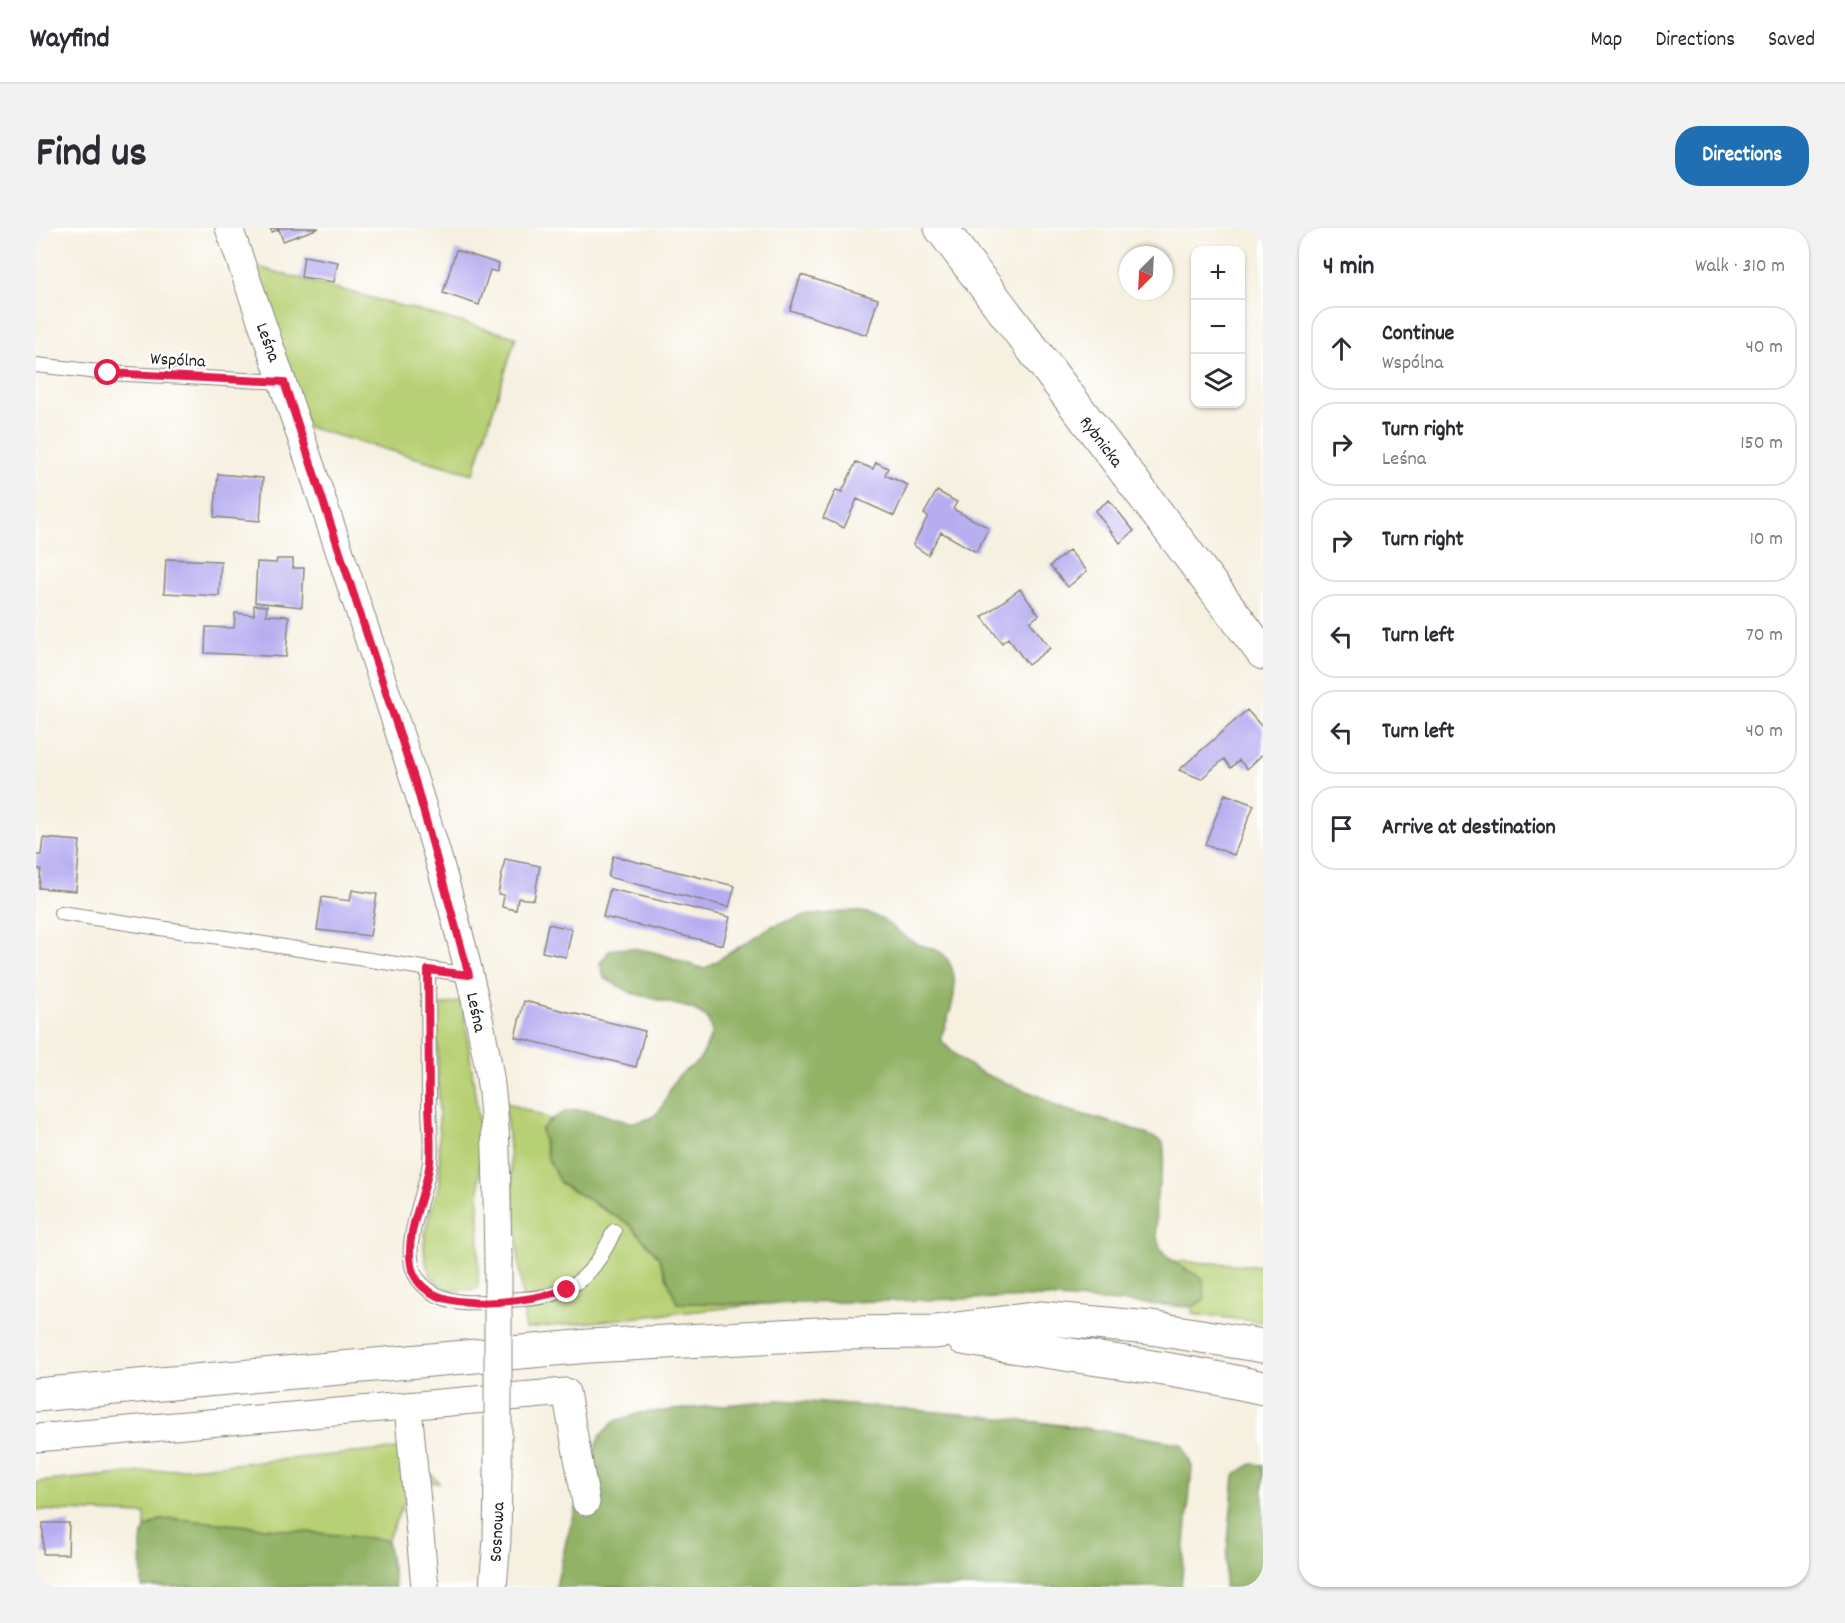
<!DOCTYPE html>
<html lang="en">
<head>
<meta charset="utf-8">
<style>
	:root { --surface:#fff; --page:#f2f2f3; --text:#2b2b33; --muted:#7c7c81; --line:#e1e1e2; --accent:#1f6fb2 }
	body { margin:0; font-family:Dekko,sans-serif; background:var(--page); color:var(--text) }
	.controls { position:absolute; right:18px; top:18px; display:grid; overflow:hidden; border-radius:12px; box-shadow:0 2px 4px #0004 }
	.controls button { width:54px; height:54px; display:grid; place-items:center; padding:0; border:0; border-bottom:2px solid var(--line); background:var(--surface); color:var(--text); font:30px sans-serif }
	.compass { position:absolute; left:1083px; top:18px; width:54px; height:54px; border-radius:50%; background:var(--surface); box-shadow:0 2px 4px #0004; rotate:204deg }
	.stop { position:absolute; width:18px; height:18px; margin:-14px; border:4px solid #e11d48; border-radius:50%; background:#fff }
	.stop.end { background:#e11d48; border-color:#fff; box-shadow:0 2px 6px #0008 }
	.list { margin:0; padding:0; list-style:none }
	h2 { display:flex; justify-content:space-between; align-items:center; height:78px; margin:0; padding:0 24px; font-size:26px }
	h2 small { font-size:20px; font-weight:400; color:var(--muted) }
	.list li { display:grid; grid-template-columns:39px 1fr auto; gap:18px; align-items:center; box-sizing:border-box; height:84px; margin:0 12px 12px; padding:0 12px; border:2px solid var(--line); border-radius:24px }
	.list b { display:block; font-size:22px; white-space:nowrap }
	.list p { margin:0; font-size:20px; white-space:nowrap; color:var(--muted) }
	.list em { font-size:20px; font-style:normal; color:var(--muted) }
	.icon { flex:none; width:33px; height:33px; fill:none; stroke:currentColor; stroke-width:2; stroke-linecap:round; stroke-linejoin:round }
	.map { position:relative; flex:none; width:1227px; height:1359px; overflow:hidden; border-radius:24px }
	header { display:flex; align-items:center; gap:36px; box-sizing:border-box; height:84px; padding:0 30px; background:var(--surface); border-bottom:2px solid var(--line) }
	header strong { font-size:28px }
	nav { display:flex; gap:33px; margin-inline-start:auto; font-size:21px }
	.intro { display:flex; align-items:center; justify-content:space-between; box-sizing:border-box; height:144px; padding:0 36px }
	h1 { margin:0; font-size:42px }
	.button { padding:15px 27px; border-radius:24px; background:var(--accent); color:#fff; font-size:21px; font-weight:700 }
	main { display:flex; gap:36px; padding:0 36px }
	aside { flex:1; background:var(--surface); border-radius:24px; box-shadow:0 2px 4px #0004 }
	.map>svg:first-child { display:block }
	.green { fill:#b8d074; stroke:#6a7648; stroke-width:1.5 }
	.forest { fill:#92b266; stroke:#576741; stroke-width:1.5 }
	.building { fill:#b6acf0 }
	.lines { fill:none; stroke-linecap:round; stroke-linejoin:round }
	.lane-casing { stroke:#89867e; stroke-width:16 }
	.street-casing { stroke:#89867e; stroke-width:29 }
	.secondary-casing { stroke:#89867e; stroke-width:35 }
	.lane { stroke:#fff; stroke-width:14 }
	.street { stroke:#fff; stroke-width:27 }
	.secondary { stroke:#fff; stroke-width:33 }
	.street-bridge-casing { stroke:#89867e; stroke-width:29; stroke-linecap:butt }
	.street-bridge { stroke:#fff; stroke-width:27 }
	.route { stroke:#e11d48; stroke-width:8 }
	.labels { text-anchor:middle; stroke-width:5; stroke-linejoin:round; paint-order:stroke }
	.street-label { font-size:18px; fill:#1c1c1c; stroke:#fff }
</style>
</head>
<body>
<header>
<strong>Wayfind</strong>
<nav><a>Map</a><a>Directions</a><a>Saved</a></nav>
</header>
<div class="intro"><h1>Find us</h1><a class="button">Directions</a></div>
<main>
<div class="map">
<svg width="1227" height="1359" viewBox="0 0 1227 1359">
	<rect width="100%" height="100%" fill="#fff"/>
	<filter id="ink" filterUnits="userSpaceOnUse"><feTurbulence type="fractalNoise" baseFrequency=".0167" numOctaves="2"/><feDisplacementMap in="SourceGraphic" scale="12" xChannelSelector="R" yChannelSelector="G"/><feConvolveMatrix kernelMatrix="1 2 1 2 8 2 1 2 1" color-interpolation-filters="sRGB"/></filter>
	<filter id="wash" filterUnits="userSpaceOnUse"><feTurbulence type="fractalNoise" baseFrequency=".008" numOctaves="4" result="noise"/><feDisplacementMap in="SourceGraphic" scale="24" xChannelSelector="R" yChannelSelector="G"/><feGaussianBlur stdDeviation="1.35" result="paint"/><feColorMatrix in="noise" values="0 0 0 0 0 0 0 0 0 0 0 0 0 0 0 0 0 1.4 0 .05"/><feComposite in="paint" operator="in"/></filter>
	<g filter="url(#wash)">
		<rect width="100%" height="100%" fill="#f6f0e0"/>
		<path class="green" d="M 218,38 L 480,109 L 437,246 L 271,199 Z
			M 427,773 L 444,905 L 442,1061 C 434,1061 421,1064 414,1062 C 371,1045 392,986 404,956 L 401,778 Z
			M 469,874 L 515,891 L 505,902 L 559,977 L 593,996 L 622,1028 L 641,1075 L 728,1076 L 489,1101 Z
			M 1138,1033 L 1227,1038 L 1227,1094 L 1156,1086 L 1156,1079 L 1169,1071 Z
			M 372,1220 L 403,1255 L 378,1253 L 351,1312 L 141,1291 L 124,1292 L 109,1300 L 109,1286 L 0,1282 L 0,1254 Z"/>
		<path class="forest" d="M 817,683 C 847,685 852,698 874,712 C 883,719 900,719 908,727 C 929,750 914,787 904,811 C 937,848 956,848 998,866 C 1009,871 1019,879 1031,882 C 1067,893 1092,896 1127,914 C 1130,933 1127,932 1124,950 C 1120,967 1116,1005 1125,1021 C 1133,1034 1154,1043 1167,1051 L 1169,1071 L 1156,1079 L 1007,1069 L 728,1076 L 641,1075 L 622,1028 L 593,996 L 524,955 L 512,931 L 505,902 C 547,854 581,910 616,889 C 630,881 631,862 640,851 C 646,844 655,839 662,833 C 669,826 672,813 676,804 L 671,789 L 657,781 L 596,765 L 568,750 L 564,735 L 574,722 C 607,715 637,731 668,741 L 736,698 L 767,688 Z
			M 742,1172 C 877,1181 1013,1191 1146,1216 L 1156,1239 L 1145,1359 L 520,1359 L 531,1309 L 564,1208 L 579,1193 L 605,1185 Z
			M 1215,1236 L 1227,1237 L 1227,1359 L 1188,1359 L 1198,1248 Z
			M 141,1291 L 351,1312 L 359,1359 L 106,1359 L 105,1314 L 109,1300 L 124,1292 Z"/>
		<g id="blocks">
			<path class="building" d="M 234,0 L 283,0 L 247,13 L 243,1 L 236,4 Z
				M 420,22 L 463,36 L 461,44 L 454,42 L 443,77 L 407,65 Z
				M 268,28 L 302,34 L 298,54 L 265,49 Z
				M 765,47 L 842,71 L 831,107 L 754,82 Z
				M 820,234 L 837,241 L 840,234 L 852,240 L 849,247 L 872,257 L 858,288 L 821,271 L 808,300 L 787,290 L 800,262 L 806,264 Z
				M 182,246 L 227,250 L 224,293 L 178,289 Z
				M 901,263 L 921,274 L 917,281 L 953,300 L 940,324 L 905,304 L 892,327 L 877,317 L 892,288 L 888,286 Z
				M 1073,272 L 1098,303 L 1084,315 L 1059,283 Z
				M 1033,322 L 1051,343 L 1032,359 L 1014,338 Z
				M 130,331 L 185,333 L 183,368 L 128,365 Z
				M 241,331 L 257,331 L 257,340 L 268,340 L 266,379 L 219,374 L 221,334 L 240,335 Z
				M 984,361 L 1003,387 L 994,394 L 1014,420 L 992,437 L 972,410 L 966,415 L 946,389 Z
				M 218,377 L 231,378 L 230,387 L 253,388 L 250,429 L 169,425 L 170,399 L 198,400 L 199,385 L 218,387 Z
				M 1211,482 L 1227,500 L 1227,526 L 1211,541 L 1203,532 L 1195,540 L 1188,531 L 1165,551 L 1143,542 Z
				M 1189,566 L 1218,577 L 1198,627 L 1169,616 Z
				M 7,610 L 44,613 L 40,663 L 3,660 L 5,641 L 0,641 L 0,627 L 5,627 Z
				M 577,628 L 699,658 L 693,679 L 572,649 Z
				M 469,631 L 504,638 L 498,672 L 482,670 L 480,682 L 466,679 L 468,667 L 462,666 Z
				M 574,661 L 694,689 L 687,717 L 567,689 Z
				M 316,662 L 341,666 L 334,708 L 281,702 L 286,669 L 314,673 Z
				M 512,696 L 536,701 L 530,729 L 506,724 Z
				M 488,773 L 609,803 L 600,839 L 479,809 Z
				M 7,1295 L 33,1295 L 32,1326 L 7,1326 Z"/>
		</g>
	</g>
	<g filter="url(#ink)">
		<use href="#blocks" fill-opacity="0" stroke="#89867e" stroke-width="1.5"/>
		<g class="lines">
			<g class="lane-casing">
				<path id="lane" d="M 0,137 L 72,145 L 248,154
					M 25,685 L 433,747
					M 392,742 C 392,786 393,830 393,874 C 393,894 396,914 394,934 C 390,968 358,1028 386,1056 C 412,1083 453,1073 486,1071 C 536,1069 559,1046 578,1003"/>
			</g>
			<g class="street-casing">
				<path id="street" d="M 193,0 C 246,152 298,305 348,458 C 388,580 428,704 451,831 C 463,896 460,963 462,1029
					M 372,1179 L 389,1359
					M 0,1210 L 530,1164 L 550,1274
					M 457,1359 L 461,1312 L 462,1249"/>
			</g>
			<g class="secondary-casing">
				<path id="secondary" d="M 905,0 L 1227,425
					M 927,1110 C 1027,1128 1128,1137 1227,1160
					M 0,1167 L 553,1118 L 801,1105 L 899,1104 L 1004,1090 L 1115,1100 L 1227,1118"/>
			</g>
			<use href="#lane" class="lane"/>
			<use href="#street" class="street"/>
			<use href="#secondary" class="secondary"/>
			<g class="street-bridge-casing">
				<path id="street-bridge" d="M 462,1029 L 462,1249"/>
			</g>
			<use href="#street-bridge" class="street-bridge"/>
		</g>
	</g>
	<g class="lines" filter="url(#ink)">
		<path class="route" d="M 72,145 L 248,154 L 379,553 L 433,747 L 392,742 C 392,786 393,830 393,874 C 393,894 396,914 394,934 C 390,967 369,1002 375,1037 C 386,1094 494,1072 531,1062"/>
	</g>
	<g class="labels">
		<g class="street-label">
			<text transform="translate(233 114) rotate(70)" y="6">Leśna</text>
			<text transform="translate(142 131) rotate(3)" y="6">Wspólna</text>
			<text transform="translate(1066 213) rotate(53)" y="6">Rybnicka</text>
			<text transform="translate(441 784) rotate(78)" y="6">Leśna</text>
			<text transform="translate(460 1304) rotate(-87)" y="6">Sosnowa</text>
		</g>
	</g>
</svg>
<div class="controls">
<button>+</button>
<button>−</button>
<button><svg class="icon" aria-label="layers" viewBox="0 0 24 24"><path d="M12 4l9 5-9 5-9-5zM3 14l9 5 9-5"/></svg></button>
</div>
<svg class="compass" viewBox="-18 -18 36 36"><path d="M0-13l5 13h-10z" fill="#e53935"/><path d="M0 13l5-13h-10z" fill="#7c7c81"/></svg>
<div class="stop" style="left:72px;top:145px"></div>
<div class="stop end" style="left:531px;top:1062px"></div>
</div>
<aside>
<h2>4 min<small>Walk · 310 m</small></h2>
<ul class="list">
<li><svg class="icon" aria-label="ahead" viewBox="0 0 24 24"><path d="M12 20V5M6 11l6-6 6 6"/></svg><div><b>Continue</b><p>Wspólna</p></div><em>40 m</em></li>
<li><svg class="icon" aria-label="right" viewBox="0 0 24 24"><path d="M7 20v-9h11M14 6l5 5-5 5"/></svg><div><b>Turn right</b><p>Leśna</p></div><em>150 m</em></li>
<li><svg class="icon" aria-label="right" viewBox="0 0 24 24"><path d="M7 20v-9h11M14 6l5 5-5 5"/></svg><div><b>Turn right</b></div><em>10 m</em></li>
<li><svg class="icon" aria-label="left" viewBox="0 0 24 24"><path d="M17 20v-9H6M10 6l-5 5 5 5"/></svg><div><b>Turn left</b></div><em>70 m</em></li>
<li><svg class="icon" aria-label="left" viewBox="0 0 24 24"><path d="M17 20v-9H6M10 6l-5 5 5 5"/></svg><div><b>Turn left</b></div><em>40 m</em></li>
<li><svg class="icon" aria-label="arrive" viewBox="0 0 24 24"><path d="M6 21V4h12l-3 4 3 4H6"/></svg><div><b>Arrive at destination</b></div></li>
</ul>
</aside>
</main>
</body>
</html>
